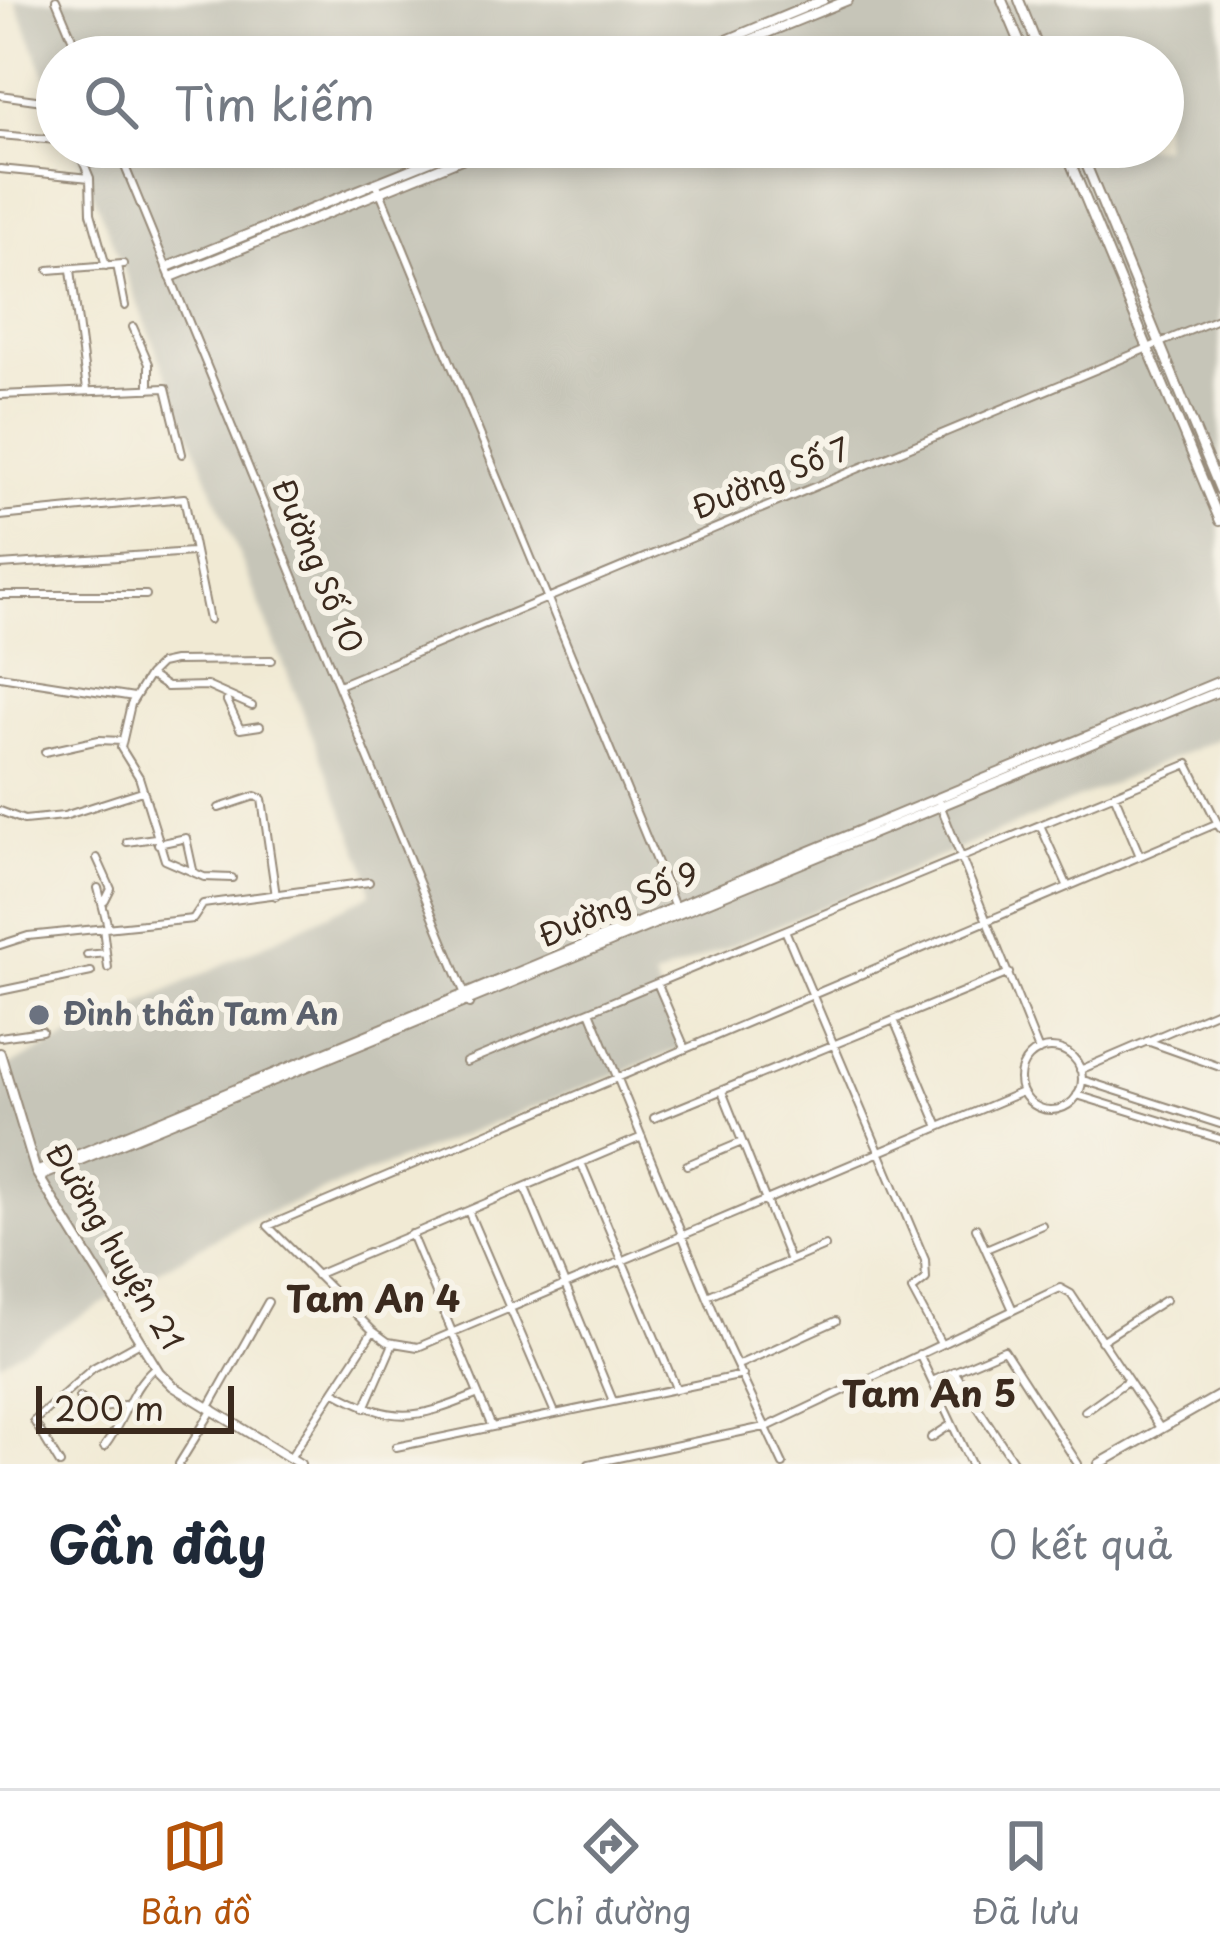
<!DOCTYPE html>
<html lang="vi">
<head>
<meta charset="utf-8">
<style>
	:root { --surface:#fff; --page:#f6f6f7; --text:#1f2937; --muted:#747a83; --line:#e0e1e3; --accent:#b45309 }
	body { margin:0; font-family:"Playpen Sans",sans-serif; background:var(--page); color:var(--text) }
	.scale { position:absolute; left:36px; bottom:30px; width:198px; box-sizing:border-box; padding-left:12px; border:6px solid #3b2a1e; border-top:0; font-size:33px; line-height:42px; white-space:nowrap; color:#3b2a1e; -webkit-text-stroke:9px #f7f3e8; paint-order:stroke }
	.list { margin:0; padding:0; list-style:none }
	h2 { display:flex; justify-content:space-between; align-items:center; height:156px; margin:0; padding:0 48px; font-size:51px }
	h2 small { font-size:39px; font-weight:400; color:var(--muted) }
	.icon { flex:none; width:66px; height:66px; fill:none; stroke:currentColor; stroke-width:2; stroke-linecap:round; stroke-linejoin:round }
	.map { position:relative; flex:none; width:1220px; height:1464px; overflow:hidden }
	.search { position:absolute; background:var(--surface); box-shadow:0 6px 18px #0003; left:36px; right:36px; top:36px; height:132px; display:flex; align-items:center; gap:30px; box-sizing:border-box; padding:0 42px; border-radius:66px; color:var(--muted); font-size:45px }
	.sheet { height:324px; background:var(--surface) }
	nav { display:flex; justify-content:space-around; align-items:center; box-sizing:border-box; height:168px; border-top:3px solid var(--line); background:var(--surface); font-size:33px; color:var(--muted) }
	nav a { display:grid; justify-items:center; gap:6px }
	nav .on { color:var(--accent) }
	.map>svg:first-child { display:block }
	.industrial { fill:#c6c5b8 }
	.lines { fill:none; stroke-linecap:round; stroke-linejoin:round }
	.minor-casing { stroke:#968a79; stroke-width:10 }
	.tertiary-casing { stroke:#968a79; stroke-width:12 }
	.minor { stroke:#fff; stroke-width:6 }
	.tertiary { stroke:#fff; stroke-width:8 }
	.worship-dot { fill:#6b7280; stroke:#f7f3e8; stroke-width:4.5 }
	.labels { text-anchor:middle; stroke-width:12; stroke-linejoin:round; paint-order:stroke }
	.street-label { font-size:30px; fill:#3b2a1e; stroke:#f7f3e8 }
	.worship-label { font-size:30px; font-weight:bold; fill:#5b616d; stroke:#f7f3e8; text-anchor:start }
	.quarter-label { font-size:36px; font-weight:bold; fill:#3b2a1e; stroke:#f7f3e8 }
</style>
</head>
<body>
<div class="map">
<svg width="1220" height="1464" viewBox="0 0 1220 1464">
	<rect width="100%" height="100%" fill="#f7f3e8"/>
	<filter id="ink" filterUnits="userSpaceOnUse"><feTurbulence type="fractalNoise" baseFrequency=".00833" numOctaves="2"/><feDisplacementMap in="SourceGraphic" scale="24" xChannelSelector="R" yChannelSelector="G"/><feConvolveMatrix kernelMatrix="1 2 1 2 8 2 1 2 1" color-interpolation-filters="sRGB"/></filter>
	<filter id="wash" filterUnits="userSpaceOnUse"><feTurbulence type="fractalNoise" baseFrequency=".004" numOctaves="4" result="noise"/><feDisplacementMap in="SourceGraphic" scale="48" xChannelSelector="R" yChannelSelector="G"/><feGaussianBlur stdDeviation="2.7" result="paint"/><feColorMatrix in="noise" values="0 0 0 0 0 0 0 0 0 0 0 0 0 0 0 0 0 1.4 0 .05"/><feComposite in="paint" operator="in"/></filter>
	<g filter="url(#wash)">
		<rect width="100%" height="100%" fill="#f1ead4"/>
		<path class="industrial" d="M 15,0 L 1220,0 L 1220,738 L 654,978 L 681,1048 L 238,1225 L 0,1363 L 0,1070 L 371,894 L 367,870 L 74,147 L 1163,147 L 1163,57 L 57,57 L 57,105 Z"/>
	</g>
	<g filter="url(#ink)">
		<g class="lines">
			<g class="minor-casing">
				<path id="minor" d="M 56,0 L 80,57
					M 0,95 L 57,103
					M 0,135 L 57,140
					M 77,147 L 90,178 L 91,213 L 106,266
					M 117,147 L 469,1004
					M 0,169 L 90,178
					M 376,182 L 675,907
					M 117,265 L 125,306
					M 49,270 L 123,264
					M 71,270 L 87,390
					M 133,327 L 149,364 L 149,389
					M 0,395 L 166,388 L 182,454
					M 0,516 L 184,498 L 209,620
					M 0,565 L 192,552
					M 0,595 L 146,595
					M 149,675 L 160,664 L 174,661 L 271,660
					M 0,676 L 134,697
					M 341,684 L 1220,318
					M 227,701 L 240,729 L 260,726
					M 45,752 L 99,740 L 122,741
					M 1114,794 L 1140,856
					M 939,802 L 1039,1051
					M 219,808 L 255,796 L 262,799 L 276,896
					M 0,811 L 24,820 L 64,816 L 142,791
					M 1040,825 L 1068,887
					M 127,842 L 155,838
					M 158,844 L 186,838 L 193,870
					M 97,858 L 111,889 L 105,901
					M 232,878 L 204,877 L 165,860 L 139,777 L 121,748 L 131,704 L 149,675 L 167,687 L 207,686 L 252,706
					M 98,888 L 108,927
					M 103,928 L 108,968
					M 0,945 L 28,936 L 193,919 L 203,904 L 369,882
					M 87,955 L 106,953
					M 657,983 L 685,1048
					M 0,991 L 91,972
					M 590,1011 L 728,1347 L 783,1464
					M 894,1020 L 939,1127
					M 0,1037 L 42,1031
					M 1147,1041 L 1220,1067
					M1020 1079a31 31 0 1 1 62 0a31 31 0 1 1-62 0Z
					M 466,1062 L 785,930
					M 1080,1070 L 1220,1010
					M 1083,1080 L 1220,1124
					M 722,1091 L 790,1261
					M 1022,1092 L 418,1347 L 388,1342 L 373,1331 L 268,1226 L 1218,823
					M 1077,1095 L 1220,1139
					M 654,1118 L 1009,973
					M 582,1165 L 676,1388
					M 687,1165 L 742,1142
					M 526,1190 L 613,1401
					M 469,1213 L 555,1413
					M 976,1228 L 1013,1310
					M 411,1234 L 492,1427
					M 986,1249 L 1042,1225
					M 316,1275 L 642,1137
					M 707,1296 L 825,1246
					M 1101,1341 L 1165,1300
					M 940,1342 L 912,1290 L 926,1279 L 925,1260 L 785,930 L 1188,764 L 1220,828
					M 919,1354 L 971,1464
					M 738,1365 L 836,1321
					M 954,1371 L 1015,1464
					M 932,1381 L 1004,1350 L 1078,1464
					M 334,1391 C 393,1424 415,1420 476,1395
					M 79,1397 L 94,1409 L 124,1405
					M 209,1407 L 268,1302
					M 365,1408 L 393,1344
					M 1085,1411 L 1127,1381
					M 931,1438 L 952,1424
					M 104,1447 C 126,1419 128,1390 155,1367
					M 396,1447 L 743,1375
					M 290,1458 L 373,1331
					M 60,1464 L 34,1421 L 93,1368 L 140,1342
					M 179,1464 L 213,1409
					M 589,1464 L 769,1426 L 1060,1288 L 1071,1294 L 1160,1428"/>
			</g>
			<g class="tertiary-casing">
				<path id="tertiary" d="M 1002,0 L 1026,57
					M 1019,0 L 1042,57
					M 686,57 L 823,0
					M 708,57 L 848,0
					M 1064,147 L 1220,521
					M 1079,147 L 1220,490
					M 167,267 L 465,147
					M 171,277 L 491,147
					M 0,1053 L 36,1172 L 159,1372 L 173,1386 L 300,1464
					M 36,1172 L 1220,681
					M 39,1177 L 1220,691
					M 1099,1464 L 1220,1395"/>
			</g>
			<use href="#minor" class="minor"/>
			<use href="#tertiary" class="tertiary"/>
		</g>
	</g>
	<circle class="worship-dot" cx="39" cy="1015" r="12"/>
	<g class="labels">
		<g class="street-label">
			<text transform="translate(771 479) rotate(-22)" y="10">Đường Số 7</text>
			<text transform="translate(317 566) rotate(67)" y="10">Đường Số 10</text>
			<text transform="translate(619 905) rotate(-23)" y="10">Đường Số 9</text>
			<text transform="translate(114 1247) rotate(59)" y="10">Đường huyện 21</text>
		</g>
		<g class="worship-label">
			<text x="63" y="1025">Đình thần Tam An</text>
		</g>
		<g class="quarter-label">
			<text x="373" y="1312">Tam An 4</text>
			<text x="929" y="1407">Tam An 5</text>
		</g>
	</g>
</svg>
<div class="scale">200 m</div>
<div class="search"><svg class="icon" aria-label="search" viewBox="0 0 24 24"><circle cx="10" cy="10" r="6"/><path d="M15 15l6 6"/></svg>Tìm kiếm</div>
</div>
<section class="sheet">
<h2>Gần đây<small>0 kết quả</small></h2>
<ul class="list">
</ul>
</section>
<nav>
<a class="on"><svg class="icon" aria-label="map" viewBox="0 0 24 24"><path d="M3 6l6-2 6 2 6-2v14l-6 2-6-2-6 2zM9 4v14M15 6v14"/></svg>Bản đồ</a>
<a><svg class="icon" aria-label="directions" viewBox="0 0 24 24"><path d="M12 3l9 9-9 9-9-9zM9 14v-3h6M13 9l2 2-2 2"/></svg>Chỉ đường</a>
<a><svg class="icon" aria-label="saved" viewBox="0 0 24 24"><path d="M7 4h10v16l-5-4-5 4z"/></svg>Đã lưu</a>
</nav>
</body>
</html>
